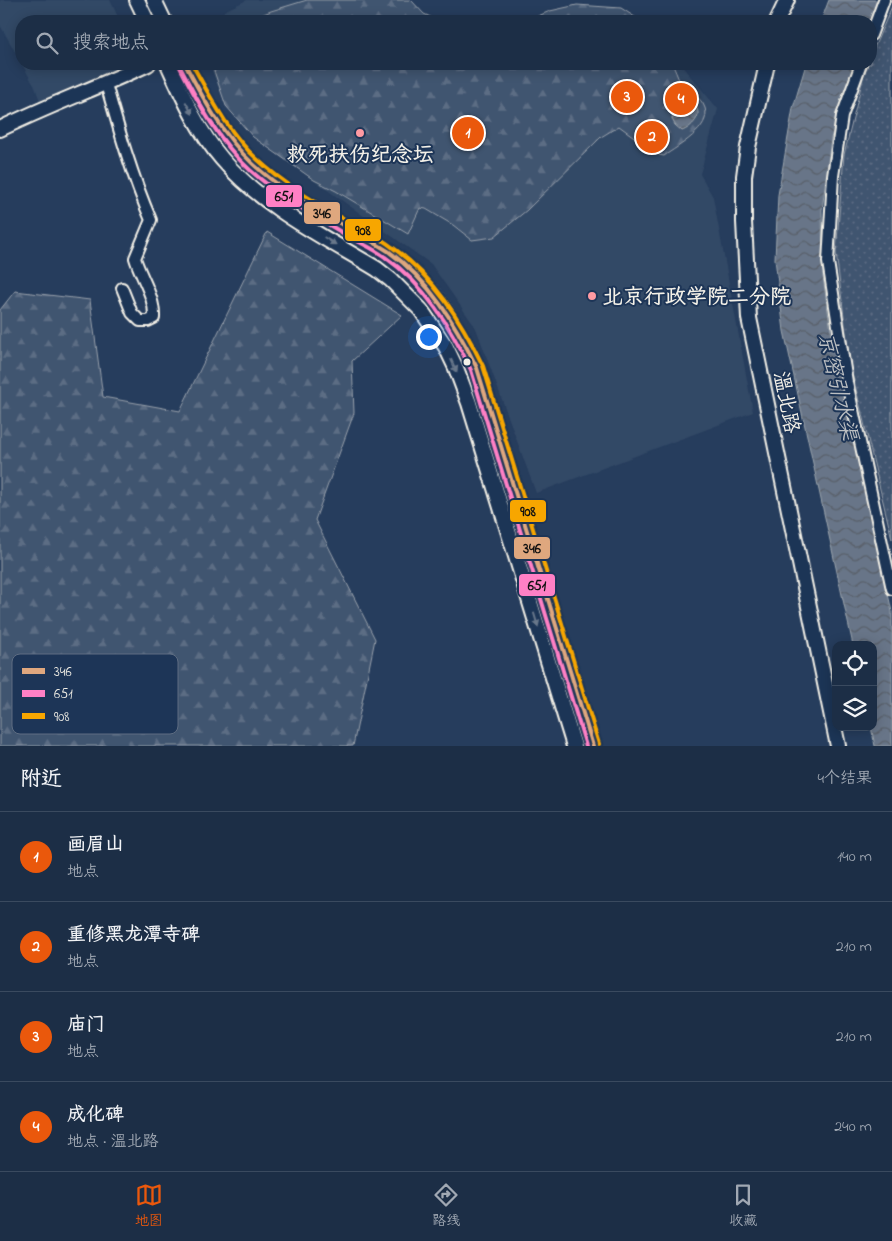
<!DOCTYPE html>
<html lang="zh">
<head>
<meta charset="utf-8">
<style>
	:root { --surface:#1c2e46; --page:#293a51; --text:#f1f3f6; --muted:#a0a8b3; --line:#3a4a5f; --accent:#ea580c }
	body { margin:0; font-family:"Indie Flower","LXGW WenKai TC",sans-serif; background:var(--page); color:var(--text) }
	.controls { position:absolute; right:15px; bottom:15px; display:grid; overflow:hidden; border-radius:10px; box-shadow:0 2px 12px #0003 }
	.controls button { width:45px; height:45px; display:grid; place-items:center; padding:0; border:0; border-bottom:1px solid var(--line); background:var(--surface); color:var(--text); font:25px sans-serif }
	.you { position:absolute; left:428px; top:336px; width:18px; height:18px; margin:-12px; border:4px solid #fff; border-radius:50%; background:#1a73e8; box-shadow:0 0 0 8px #1a73e833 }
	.badge { display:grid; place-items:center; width:32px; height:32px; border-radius:50%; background:var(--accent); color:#fff; font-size:16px; font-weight:700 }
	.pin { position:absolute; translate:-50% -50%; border:2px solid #fff; box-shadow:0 1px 5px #0006 }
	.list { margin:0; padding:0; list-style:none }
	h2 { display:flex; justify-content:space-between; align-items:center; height:65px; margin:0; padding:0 20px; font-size:21px }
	h2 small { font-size:16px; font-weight:400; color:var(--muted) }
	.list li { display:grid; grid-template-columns:32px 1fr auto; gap:15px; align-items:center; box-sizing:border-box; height:90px; padding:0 20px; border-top:1px solid var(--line) }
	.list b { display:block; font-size:19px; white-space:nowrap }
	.list p { margin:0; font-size:16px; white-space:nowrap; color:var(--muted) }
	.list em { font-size:16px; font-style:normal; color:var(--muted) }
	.icon { flex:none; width:28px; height:28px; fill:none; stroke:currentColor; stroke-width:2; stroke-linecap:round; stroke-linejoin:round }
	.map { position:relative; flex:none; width:892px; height:746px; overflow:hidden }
	.search { position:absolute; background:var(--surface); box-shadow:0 2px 12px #0003; left:15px; right:15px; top:15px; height:55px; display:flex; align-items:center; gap:12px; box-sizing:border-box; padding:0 18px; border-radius:20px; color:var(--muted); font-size:19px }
	.sheet { height:425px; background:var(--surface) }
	nav { display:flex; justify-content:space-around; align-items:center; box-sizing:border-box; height:70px; border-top:1px solid var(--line); background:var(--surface); font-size:14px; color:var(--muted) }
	nav a { display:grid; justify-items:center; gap:2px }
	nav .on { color:var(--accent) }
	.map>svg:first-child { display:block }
	.built { fill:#334966 }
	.forest { fill:url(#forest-firs); stroke:#9aa2ac; fill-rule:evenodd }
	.park { fill:url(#park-dots); stroke:#9aa2ac }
	.water { fill:url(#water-waves); stroke:#9fa7ae }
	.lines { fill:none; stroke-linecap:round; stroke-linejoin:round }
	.street-casing { stroke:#f4f1e8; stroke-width:14 }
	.secondary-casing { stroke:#f4f1e8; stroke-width:18 }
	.street { stroke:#1d3557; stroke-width:10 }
	.secondary { stroke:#1d3557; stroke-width:14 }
	.bus-1-casing { stroke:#1d3557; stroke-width:8 }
	.bus-2-casing { stroke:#1d3557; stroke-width:8 }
	.bus-3-casing { stroke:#1d3557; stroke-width:8 }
	.bus-1 { stroke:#dfa77e; stroke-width:4 }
	.bus-2 { stroke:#ff80c5; stroke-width:4 }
	.bus-3 { stroke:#f7a600; stroke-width:4 }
	.oneway { fill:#68778a }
	.poi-dot { fill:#ff9aa2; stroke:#1d3557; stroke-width:2 }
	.bus-dot { fill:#f4f1e8; stroke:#1d3557; stroke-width:2 }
	.labels { text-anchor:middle; stroke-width:4; stroke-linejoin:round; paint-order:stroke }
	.poi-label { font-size:21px; font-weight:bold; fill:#f4f1e8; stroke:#1d3557 }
	.street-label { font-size:21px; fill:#f4f1e8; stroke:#1d3557 }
	.water-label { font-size:22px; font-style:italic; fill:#bcbfc2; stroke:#1d3557 }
	.key { fill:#1d3557; stroke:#5e6d82; stroke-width:1 }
	.key-label { font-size:14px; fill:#f4f1e8 }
	.line-badge { stroke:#1d3557; stroke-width:2 }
	.pale-badge-label { font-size:14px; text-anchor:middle; font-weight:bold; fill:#111 }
</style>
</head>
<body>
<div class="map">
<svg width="892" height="746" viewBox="0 0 892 746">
	<defs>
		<pattern id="forest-firs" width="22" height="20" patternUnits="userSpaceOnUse" patternTransform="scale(1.25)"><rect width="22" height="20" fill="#40546f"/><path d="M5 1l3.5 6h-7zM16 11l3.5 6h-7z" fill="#5c6d84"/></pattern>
		<pattern id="park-dots" width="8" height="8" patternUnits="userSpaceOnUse" patternTransform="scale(1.25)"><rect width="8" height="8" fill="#40546f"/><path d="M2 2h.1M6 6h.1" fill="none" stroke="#5c6d84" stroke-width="1.8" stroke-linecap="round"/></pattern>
		<pattern id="water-waves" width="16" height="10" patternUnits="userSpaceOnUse" patternTransform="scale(1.25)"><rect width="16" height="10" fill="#677588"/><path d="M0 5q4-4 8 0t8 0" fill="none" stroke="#585e67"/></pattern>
	</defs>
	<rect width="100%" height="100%" fill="#263d5d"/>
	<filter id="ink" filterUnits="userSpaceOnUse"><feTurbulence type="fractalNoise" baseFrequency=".02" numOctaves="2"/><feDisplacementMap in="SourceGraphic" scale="10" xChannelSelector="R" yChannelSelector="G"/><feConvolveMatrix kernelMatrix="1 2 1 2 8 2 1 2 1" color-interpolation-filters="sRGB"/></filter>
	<g filter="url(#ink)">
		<path class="built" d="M 0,0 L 110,0 L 120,21 L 21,21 L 21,62 L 0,25 Z
			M 247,0 L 407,0 L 417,21 L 222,21 L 224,11 Z
			M 22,64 L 126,64 L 41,104 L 35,87 Z
			M 214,64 L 680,64 L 718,109 L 700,174 L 713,197 L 753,412 L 536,493 L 476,328 L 431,264 L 253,137 L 226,106 L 212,71 Z"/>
		<path class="forest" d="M 307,0 L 411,0 L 424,14 L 439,21 L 247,21 L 271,11 Z
			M 577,5 L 621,8 L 641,21 L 526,21 L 550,11 Z
			M 214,64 L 672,64 C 675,69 677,76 680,82 C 687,91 701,96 705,108 C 712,128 678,146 664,156 L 659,155 L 619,126 L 601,137 L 527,210 L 494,237 L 472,240 L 453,225 L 426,209 L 420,208 L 408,234 L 336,191 L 314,180 L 253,137 L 226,106 L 213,68 ZM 680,99 L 696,106 L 698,115 L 672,119 Z
			M 267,232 L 402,315 L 352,361 L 354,413 L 315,520 L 375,639 L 353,746 L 0,746 L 0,310 L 15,291 L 90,300 L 103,397 L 180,411 Z"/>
		<path class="park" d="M 892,6 L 892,539 L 850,364 L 836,253 L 844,155 L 866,66 L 867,64 L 871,64 L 871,55 Z"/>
		<path class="water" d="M 829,0 L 879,0 L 869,21 L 821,21 Z
			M 806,64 L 854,64 L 831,138 L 822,210 L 823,277 L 833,345 L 892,612 L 892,746 L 875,746 L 871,727 L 873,727 L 873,645 L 853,645 L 784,331 L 775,259 L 778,195 L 793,108 Z
			M 680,99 C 685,100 691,102 695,106 C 704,115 691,128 682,131 L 675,125 L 672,119 Z"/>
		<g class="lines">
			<g class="street-casing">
				<path id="street" d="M 871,35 L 884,0
					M 861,64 L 842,116 L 833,176 L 828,262 L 847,382 L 892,589
					M 106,84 C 119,130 132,176 151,220 L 135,258 C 141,278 155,296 154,318 L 148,321 L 140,321 L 132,313 L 122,288"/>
			</g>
			<g class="secondary-casing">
				<path id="secondary" d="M 137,0 L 147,21
					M 154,0 L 164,21
					M 777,21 L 787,0
					M 168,64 C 183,97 198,131 222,159 C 263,207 324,237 377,269 L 391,280 L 421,310 L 446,347 L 456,368 L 469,403 L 574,746
					M 185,64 C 204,99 223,136 253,164 C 283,192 320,212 356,233 C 367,239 379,245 389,252 C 433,284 454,320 477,368 L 593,746
					M 767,64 L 748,147 L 744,176 L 744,222 L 749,318 L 838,746
					M 0,129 C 49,105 99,87 148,64"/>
			</g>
			<use href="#street" class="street"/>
			<use href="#secondary" class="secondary"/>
			<g class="bus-1-casing">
				<path id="bus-1" d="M 185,64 C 204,100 223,136 253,164 C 283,192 320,212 355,232 C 366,238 377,244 388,251 C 430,281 455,323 477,368 L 593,746"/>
			</g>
			<g class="bus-2-casing">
				<path id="bus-2" d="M 180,67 C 199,104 219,142 250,170 C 280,197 314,216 348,236 C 360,243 373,248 385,257 C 425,285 450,326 471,370 L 586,746"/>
			</g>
			<g class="bus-3-casing">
				<path id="bus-3" d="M 192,64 C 211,98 229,134 258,160 C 287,187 322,206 356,226 C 368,233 381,238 392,247 C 434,277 461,320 483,366 L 599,744"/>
			</g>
			<use href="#bus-1" class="bus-1"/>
			<use href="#bus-2" class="bus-2"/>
			<use href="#bus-3" class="bus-3"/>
		</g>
		<defs><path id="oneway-solid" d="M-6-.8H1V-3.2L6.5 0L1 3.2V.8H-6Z" transform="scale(1.25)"/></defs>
		<g class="oneway">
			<use href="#oneway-solid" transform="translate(189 108) rotate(61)"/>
			<use href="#oneway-solid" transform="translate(330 241) rotate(32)"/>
			<use href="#oneway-solid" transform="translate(454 366) rotate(66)"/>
			<use href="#oneway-solid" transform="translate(536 620) rotate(73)"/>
		</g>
	</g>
	<g class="poi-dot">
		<circle cx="360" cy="133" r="5"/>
		<circle cx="592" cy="296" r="5"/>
	</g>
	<circle class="bus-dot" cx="467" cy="362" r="4.5"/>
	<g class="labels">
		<g class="poi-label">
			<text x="360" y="161">救死扶伤纪念坛</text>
			<text x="602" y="303" text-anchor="start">北京行政学院二分院</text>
		</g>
		<g class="street-label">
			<text transform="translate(787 402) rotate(79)" y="7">温北路</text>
		</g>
		<g class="water-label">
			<text transform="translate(839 386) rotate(77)" y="8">京密引水渠</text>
		</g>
	</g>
	<rect x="12" y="654" width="166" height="80" rx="8" class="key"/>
	<rect x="22" y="668" width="23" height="6" fill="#dfa77e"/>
	<rect x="22" y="690" width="23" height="7" fill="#ff80c5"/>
	<rect x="22" y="713" width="23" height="6" fill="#f7a600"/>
	<g class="key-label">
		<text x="54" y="676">346</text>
		<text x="54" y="698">651</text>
		<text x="54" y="721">908</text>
	</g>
	<g class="line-badge">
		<rect x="265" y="184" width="38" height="24" rx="5" fill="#ff80c5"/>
		<rect x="303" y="201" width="38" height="24" rx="5" fill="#dfa77e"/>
		<rect x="344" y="218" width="38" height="24" rx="5" fill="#f7a600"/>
		<rect x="509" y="499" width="38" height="24" rx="5" fill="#f7a600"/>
		<rect x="513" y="536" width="38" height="24" rx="5" fill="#dfa77e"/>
		<rect x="518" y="573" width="38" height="24" rx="5" fill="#ff80c5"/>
	</g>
	<g class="pale-badge-label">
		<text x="284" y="201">651</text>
		<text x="322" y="218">346</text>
		<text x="363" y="235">908</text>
		<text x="528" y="516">908</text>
		<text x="532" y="553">346</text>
		<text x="537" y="590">651</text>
	</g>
</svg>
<div class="controls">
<button><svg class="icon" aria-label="locate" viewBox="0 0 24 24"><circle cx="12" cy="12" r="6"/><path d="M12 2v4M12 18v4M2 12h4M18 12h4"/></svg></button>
<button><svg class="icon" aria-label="layers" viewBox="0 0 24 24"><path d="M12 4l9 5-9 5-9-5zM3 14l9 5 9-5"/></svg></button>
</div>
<div class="you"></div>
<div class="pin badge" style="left:468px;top:133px">1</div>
<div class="pin badge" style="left:652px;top:137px">2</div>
<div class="pin badge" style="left:627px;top:97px">3</div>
<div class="pin badge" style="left:681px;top:99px">4</div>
<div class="search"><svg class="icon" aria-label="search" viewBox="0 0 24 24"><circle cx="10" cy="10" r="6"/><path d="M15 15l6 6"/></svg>搜索地点</div>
</div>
<section class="sheet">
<h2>附近<small>4个结果</small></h2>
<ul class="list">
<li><span class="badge">1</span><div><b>画眉山</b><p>地点</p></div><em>140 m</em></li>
<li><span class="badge">2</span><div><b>重修黑龙潭寺碑</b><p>地点</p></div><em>210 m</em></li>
<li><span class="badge">3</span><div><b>庙门</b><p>地点</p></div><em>210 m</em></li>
<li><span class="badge">4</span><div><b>成化碑</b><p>地点 · 温北路</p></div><em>240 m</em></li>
</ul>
</section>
<nav>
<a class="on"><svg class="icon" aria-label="map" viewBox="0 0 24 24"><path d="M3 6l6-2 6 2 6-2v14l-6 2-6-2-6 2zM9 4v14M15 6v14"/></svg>地图</a>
<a><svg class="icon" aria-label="directions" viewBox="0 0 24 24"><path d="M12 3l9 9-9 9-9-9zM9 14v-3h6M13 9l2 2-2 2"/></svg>路线</a>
<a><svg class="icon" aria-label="saved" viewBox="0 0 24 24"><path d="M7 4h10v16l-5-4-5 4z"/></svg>收藏</a>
</nav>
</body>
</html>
